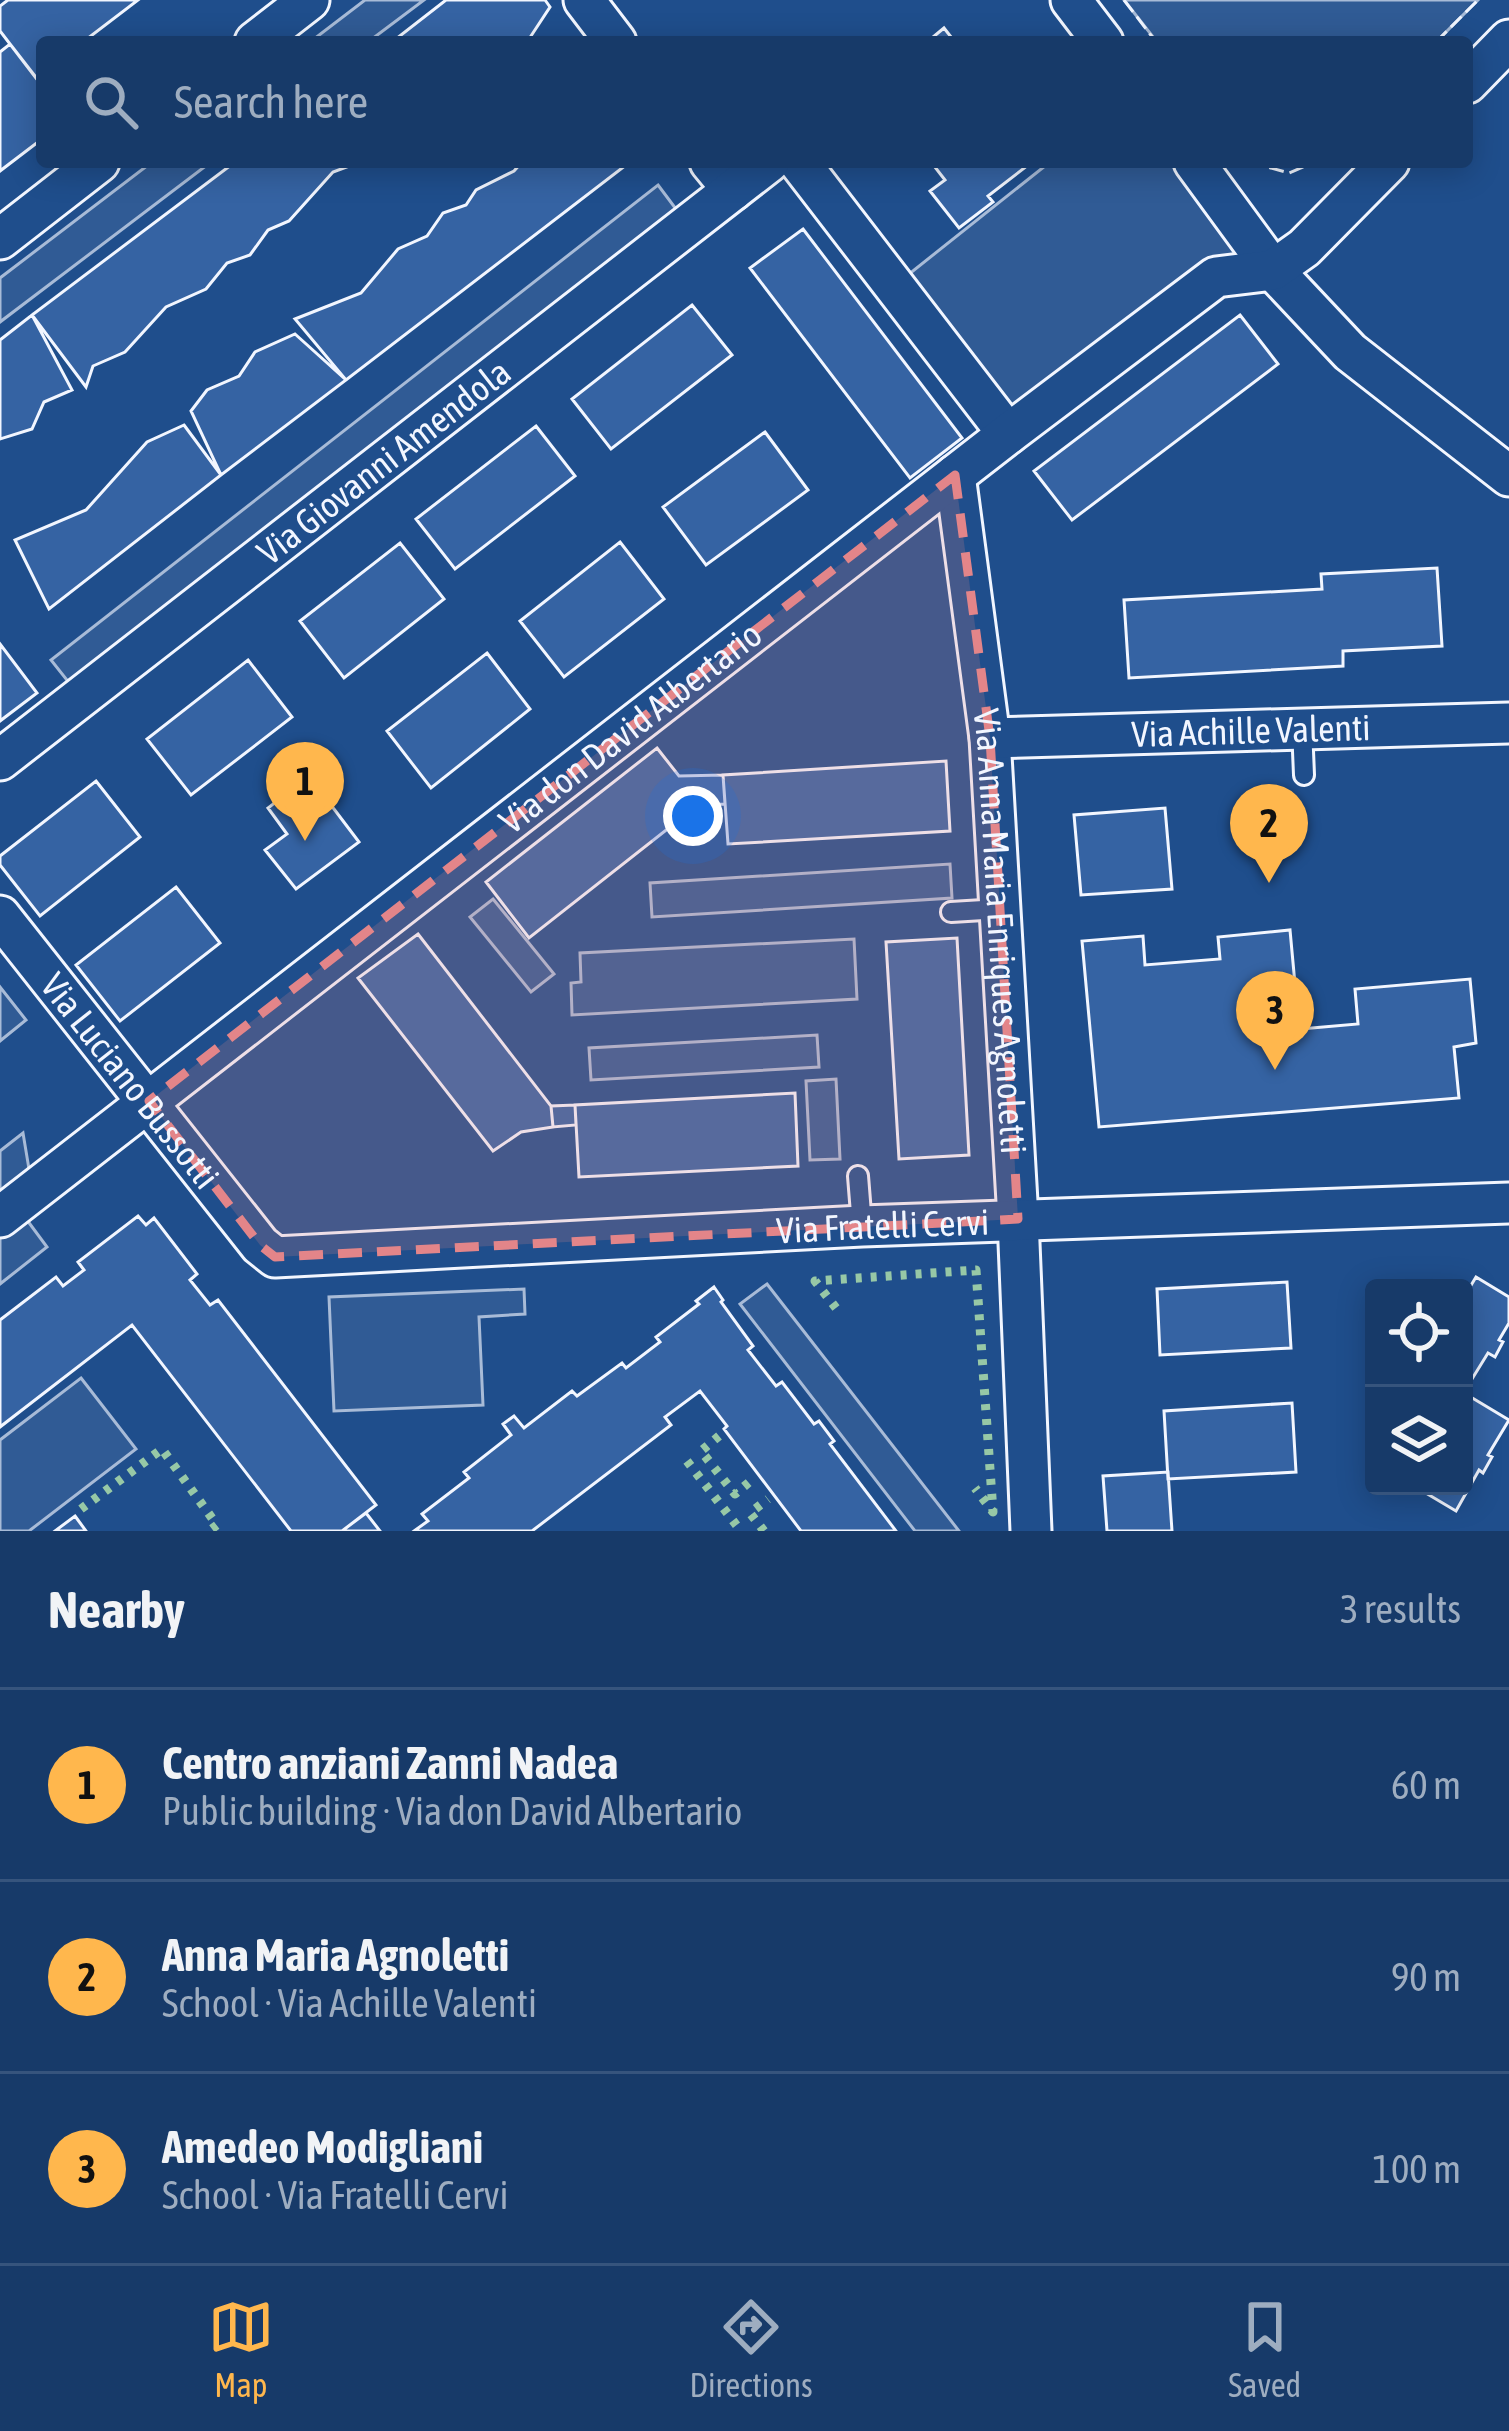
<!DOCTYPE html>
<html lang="en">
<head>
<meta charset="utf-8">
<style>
	:root { --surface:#173a69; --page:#244571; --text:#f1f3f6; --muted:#9eadc0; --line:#36547d; --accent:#ffb74d }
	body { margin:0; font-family:"Asap Condensed",sans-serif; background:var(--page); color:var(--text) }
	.controls { position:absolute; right:36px; bottom:36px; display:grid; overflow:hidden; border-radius:12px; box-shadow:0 6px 30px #0003 }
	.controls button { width:108px; height:108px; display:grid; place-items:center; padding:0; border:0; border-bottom:3px solid var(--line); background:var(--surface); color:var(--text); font:60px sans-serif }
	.you { position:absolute; left:693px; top:816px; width:42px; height:42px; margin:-30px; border:9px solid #fff; border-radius:50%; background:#1a73e8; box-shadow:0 0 0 18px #1a73e833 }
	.badge { display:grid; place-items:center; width:78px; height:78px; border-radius:50%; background:var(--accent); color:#111; font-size:39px; font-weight:700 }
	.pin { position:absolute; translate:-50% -99px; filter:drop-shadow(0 3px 6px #0008) }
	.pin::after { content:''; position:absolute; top:63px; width:42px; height:36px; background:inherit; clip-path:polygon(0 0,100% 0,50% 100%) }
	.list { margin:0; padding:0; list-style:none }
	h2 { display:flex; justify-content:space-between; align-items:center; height:156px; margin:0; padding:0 48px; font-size:51px }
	h2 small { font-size:39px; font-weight:400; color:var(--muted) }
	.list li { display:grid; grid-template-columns:78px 1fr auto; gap:36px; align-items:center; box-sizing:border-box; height:192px; padding:0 48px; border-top:3px solid var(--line) }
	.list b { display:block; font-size:45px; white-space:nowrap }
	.list p { margin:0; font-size:39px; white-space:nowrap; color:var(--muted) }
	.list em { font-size:39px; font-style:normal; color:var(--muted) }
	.icon { flex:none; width:66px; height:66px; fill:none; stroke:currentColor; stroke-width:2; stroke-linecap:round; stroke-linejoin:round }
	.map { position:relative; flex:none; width:1509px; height:1531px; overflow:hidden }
	.search { position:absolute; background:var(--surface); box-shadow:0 6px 30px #0003; left:36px; right:36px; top:36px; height:132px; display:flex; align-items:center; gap:30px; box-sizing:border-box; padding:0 42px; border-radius:12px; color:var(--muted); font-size:45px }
	.sheet { height:732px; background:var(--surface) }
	nav { display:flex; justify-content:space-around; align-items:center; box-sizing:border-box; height:168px; border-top:3px solid var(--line); background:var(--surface); font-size:33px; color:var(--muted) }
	nav a { display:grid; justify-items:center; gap:6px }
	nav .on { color:var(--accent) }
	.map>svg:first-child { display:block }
	.built { fill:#305b95; stroke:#a8bbd7; stroke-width:3 }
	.building { fill:#3563a3; stroke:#f2f6ff; stroke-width:3 }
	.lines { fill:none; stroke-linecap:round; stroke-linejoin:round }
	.service-casing { stroke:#f2f6ff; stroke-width:24 }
	.minor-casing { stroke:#f2f6ff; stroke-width:45 }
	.service { stroke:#1f4e8c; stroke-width:18 }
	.minor { stroke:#1f4e8c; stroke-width:39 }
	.hedge { stroke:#97c8a6; stroke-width:9; stroke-dasharray:6 9; stroke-linecap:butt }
	.fence { stroke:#f2f6ff; stroke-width:3; stroke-dasharray:15 6; stroke-linecap:butt }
	.marked { fill:#e38589; fill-opacity:0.2; stroke:#e38589; stroke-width:9; stroke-dasharray:24 15; stroke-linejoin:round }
	.labels { text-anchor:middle; stroke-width:9; stroke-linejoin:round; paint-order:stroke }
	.street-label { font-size:36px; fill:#f2f6ff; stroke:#1f4e8c }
</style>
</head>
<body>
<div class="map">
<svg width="1509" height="1531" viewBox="0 0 1509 1531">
	<rect width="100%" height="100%" fill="#1f4e8c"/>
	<path class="built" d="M 365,0 L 424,0 L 368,42 L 310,42 Z
		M 1124,0 L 1478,0 L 1436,42 L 1157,42 Z
		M 152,162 L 211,162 L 0,322 L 0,278 Z
		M 1050,162 L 1194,162 L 1273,270 L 1216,277 L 1008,434 L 894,286 Z
		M 658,185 L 676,209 L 70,684 L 51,660 Z
		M 950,864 L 952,898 L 652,917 L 650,883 Z
		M 493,899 L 554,974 L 531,992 L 470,917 Z
		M 854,939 L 857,999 L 572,1015 L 571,983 L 581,982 L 580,953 Z
		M 0,987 L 26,1020 L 0,1041 Z
		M 817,1035 L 819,1067 L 591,1080 L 589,1048 Z
		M 836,1079 L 840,1159 L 810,1160 L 806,1081 Z
		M 23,1133 L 29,1169 L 0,1192 L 0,1151 Z
		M 24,1216 L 47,1247 L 0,1284 L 0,1235 Z
		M 767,1284 L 959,1531 L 915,1531 L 740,1304 Z
		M 524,1289 L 525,1314 L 479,1317 L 483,1405 L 334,1411 L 329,1297 Z
		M 81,1378 L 136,1449 L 29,1531 L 0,1531 L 0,1440 Z"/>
	<path class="building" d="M 8,0 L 138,0 L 83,42 L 42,42 L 42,73 L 36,78 L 0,31 L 0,6 Z
		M 446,0 L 545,0 L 550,7 L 527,42 L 392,42 Z
		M 944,28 L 955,42 L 927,42 Z
		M 10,44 L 42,85 L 42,139 L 0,171 L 0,52 Z
		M 235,162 L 360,162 L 333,172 L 289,221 L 268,230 L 250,255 L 227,263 L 206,289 L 166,307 L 125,352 L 93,366 L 86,387 L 32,315 Z
		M 522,162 L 630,162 L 346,380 L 295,319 L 361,293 L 398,249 L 427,236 L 443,213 L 466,205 L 476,190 L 514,171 Z
		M 931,162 L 1032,162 L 988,196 L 993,202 L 959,228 L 930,191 L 945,180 Z
		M 803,229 L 962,438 L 910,478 L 750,268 Z
		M 692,305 L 732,355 L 611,449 L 572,399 Z
		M 32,315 L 72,390 L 44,402 L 32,429 L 0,439 L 0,340 Z
		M 1240,315 L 1278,364 L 1072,520 L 1034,471 Z
		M 295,334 L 346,380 L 221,475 L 191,411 L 207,390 L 239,376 L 255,352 Z
		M 184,425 L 221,475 L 49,609 L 15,540 L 86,510 L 147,442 Z
		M 536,426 L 575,476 L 455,569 L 416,519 Z
		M 765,432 L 808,490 L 706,565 L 663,507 Z
		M 620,542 L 664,599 L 564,677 L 520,621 Z
		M 400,543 L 444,599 L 344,678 L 300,621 Z
		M 1437,568 L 1442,646 L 1343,651 L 1343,666 L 1129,678 L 1124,600 L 1322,589 L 1321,574 Z
		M 0,644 L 37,693 L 0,721 Z
		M 487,653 L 530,709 L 431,788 L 387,731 Z
		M 248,660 L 292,717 L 191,795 L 147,739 Z
		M 657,748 L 679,776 L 723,775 L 725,804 L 698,805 L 529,938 L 486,882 Z
		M 946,761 L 950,831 L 728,844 L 723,775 Z
		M 309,776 L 359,842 L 296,889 L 265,850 L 287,834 L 268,808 Z
		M 96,781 L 140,837 L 40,916 L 0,865 L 0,856 Z
		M 1165,808 L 1172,889 L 1081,895 L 1074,815 Z
		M 176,887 L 220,943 L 120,1021 L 76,965 Z
		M 1290,930 L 1296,995 L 1275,997 L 1277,1031 L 1358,1024 L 1355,989 L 1470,979 L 1476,1043 L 1454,1047 L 1459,1098 L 1099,1127 L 1082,941 L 1143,936 L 1145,965 L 1220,959 L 1218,937 Z
		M 418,934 L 551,1106 L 553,1127 L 521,1132 L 493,1151 L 358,978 Z
		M 957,938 L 969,1155 L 899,1159 L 886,942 Z
		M 795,1093 L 798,1166 L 579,1177 L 575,1105 Z
		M 575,1105 L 576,1125 L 553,1127 L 551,1106 Z
		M 138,1216 L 146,1225 L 154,1218 L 197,1274 L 190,1280 L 210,1305 L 218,1300 L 376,1505 L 342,1531 L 291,1531 L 132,1325 L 0,1427 L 0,1320 L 56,1277 L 63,1286 L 84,1270 L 78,1262 Z
		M 1476,1277 L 1509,1297 L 1509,1323 L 1499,1340 L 1503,1342 L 1495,1357 L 1488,1353 L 1464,1392 L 1464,1297 Z
		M 1287,1282 L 1291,1348 L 1160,1355 L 1157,1289 Z
		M 714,1287 L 723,1300 L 721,1302 L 753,1346 L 748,1350 L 776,1386 L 782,1382 L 814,1424 L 819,1421 L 834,1441 L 830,1444 L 896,1531 L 801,1531 L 724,1429 L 727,1426 L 700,1391 L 665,1417 L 671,1425 L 532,1531 L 414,1531 L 428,1521 L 422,1514 L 469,1478 L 464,1472 L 511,1435 L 503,1424 L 514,1416 L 524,1428 L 572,1391 L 577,1396 L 622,1363 L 626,1368 L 660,1342 L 656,1337 L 699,1304 L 696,1301 Z
		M 1464,1393 L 1509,1420 L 1488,1455 L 1492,1457 L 1483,1473 L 1479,1470 L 1456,1511 L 1414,1486 L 1464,1486 Z
		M 1292,1403 L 1296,1472 L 1168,1479 L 1164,1411 Z
		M 1168,1472 L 1172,1531 L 1107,1531 L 1103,1476 Z
		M 366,1513 L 380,1531 L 342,1531 Z
		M 75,1516 L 86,1531 L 55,1531 Z"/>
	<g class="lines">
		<g class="service-casing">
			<path id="service" d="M 1302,727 L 1304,775
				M 951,912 L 1000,909
				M 858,1176 L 862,1226"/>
		</g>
		<g class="minor-casing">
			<g id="minor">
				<path d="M 584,0 L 616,42"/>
				<path d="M 1071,0 L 1103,42"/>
				<path d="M 255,42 L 309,0"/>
				<path d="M 1467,83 L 1509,40"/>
				<path d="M 710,162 L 733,190"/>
				<path d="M 799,162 L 1008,434"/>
				<path d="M 1194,162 L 1273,270 L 1350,352 L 1509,476"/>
				<path d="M 0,239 L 99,162"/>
				<path id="s1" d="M 955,475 L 990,738 L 1018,1219 L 1031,1531"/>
				<path id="s2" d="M 990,738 L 1509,723"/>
				<path id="s3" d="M 0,760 L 769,162"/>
				<path id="s4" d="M 0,916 L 260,1245 L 275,1257 L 862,1226 L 1509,1203"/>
				<path id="s5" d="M 0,1217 L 1008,434 L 1216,277 L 1273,270 L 1304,248 L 1389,162"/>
			</g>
		</g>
		<use href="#service" class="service"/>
		<use href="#minor" class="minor"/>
		<path class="hedge" d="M 836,1308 L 815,1281 L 976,1270 L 993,1512 L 975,1488
			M 719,1436 L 701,1451 L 735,1494 L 753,1479
			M 687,1461 L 741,1531
			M 81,1509 L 162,1449 L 217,1525 L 209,1531
			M 764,1531 L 750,1513 L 768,1499"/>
		<path class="fence" d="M 1124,0 L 1156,42
			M 1436,42 L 1478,0
			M 1249,162 L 1289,173 L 1315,162"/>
	</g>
	<path class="marked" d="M 955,475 L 990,738 L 1018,1219 L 275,1257 L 260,1245 L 149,1101 Z"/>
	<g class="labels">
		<g class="street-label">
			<text dy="13" stroke="none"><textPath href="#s3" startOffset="486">Via Giovanni Amendola</textPath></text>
			<text dy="13" stroke="none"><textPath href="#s5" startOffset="798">Via don David Albertario</textPath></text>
			<text dy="13" stroke="none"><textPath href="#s2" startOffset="261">Via Achille Valenti</textPath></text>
			<text dy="13" stroke="none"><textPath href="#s1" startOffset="459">Via Anna Maria Enriques Agnoletti</textPath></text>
			<text dy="13" stroke="none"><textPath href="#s4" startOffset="210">Via Luciano Bussotti</textPath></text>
			<text dy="13" stroke="none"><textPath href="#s4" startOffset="1047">Via Fratelli Cervi</textPath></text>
		</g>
	</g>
</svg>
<div class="controls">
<button><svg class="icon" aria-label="locate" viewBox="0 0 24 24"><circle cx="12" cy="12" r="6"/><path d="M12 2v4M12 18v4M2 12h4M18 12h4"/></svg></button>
<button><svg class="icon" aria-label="layers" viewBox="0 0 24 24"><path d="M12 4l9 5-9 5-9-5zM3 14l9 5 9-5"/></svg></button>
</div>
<div class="you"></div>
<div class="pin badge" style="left:305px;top:841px">1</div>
<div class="pin badge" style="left:1269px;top:883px">2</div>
<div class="pin badge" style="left:1275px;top:1070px">3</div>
<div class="search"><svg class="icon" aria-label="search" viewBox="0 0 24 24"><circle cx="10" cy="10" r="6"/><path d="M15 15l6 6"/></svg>Search here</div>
</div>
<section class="sheet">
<h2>Nearby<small>3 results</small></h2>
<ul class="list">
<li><span class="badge">1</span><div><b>Centro anziani Zanni Nadea</b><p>Public building · Via don David Albertario</p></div><em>60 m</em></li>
<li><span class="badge">2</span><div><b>Anna Maria Agnoletti</b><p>School · Via Achille Valenti</p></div><em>90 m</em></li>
<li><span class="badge">3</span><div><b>Amedeo Modigliani</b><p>School · Via Fratelli Cervi</p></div><em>100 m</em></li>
</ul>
</section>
<nav>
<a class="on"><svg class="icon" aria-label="map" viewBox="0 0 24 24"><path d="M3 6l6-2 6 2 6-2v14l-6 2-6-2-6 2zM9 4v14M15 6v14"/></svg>Map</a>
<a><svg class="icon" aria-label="directions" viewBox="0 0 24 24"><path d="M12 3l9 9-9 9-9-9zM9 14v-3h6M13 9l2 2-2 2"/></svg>Directions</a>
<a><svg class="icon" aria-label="saved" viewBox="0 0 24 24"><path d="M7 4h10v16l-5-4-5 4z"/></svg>Saved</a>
</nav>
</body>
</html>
